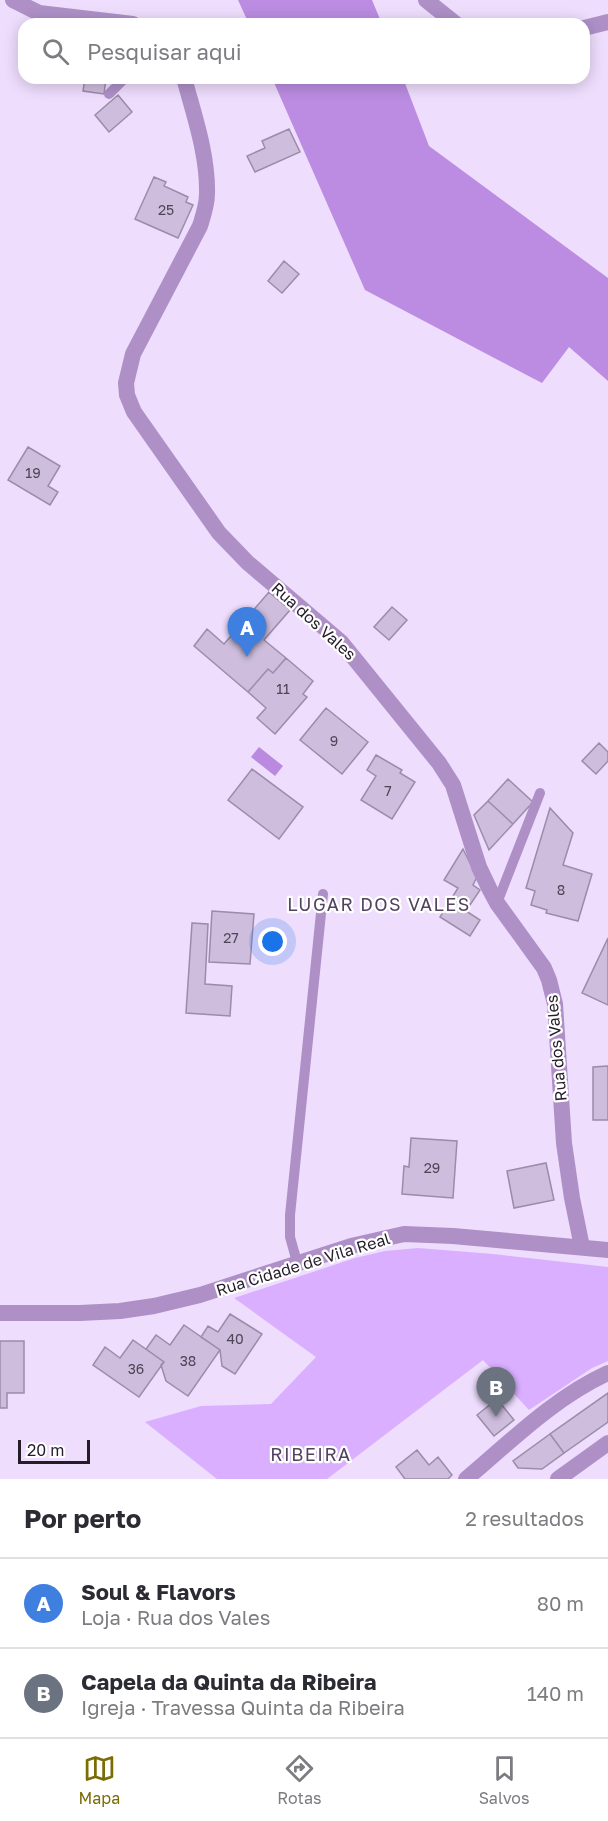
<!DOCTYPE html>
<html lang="pt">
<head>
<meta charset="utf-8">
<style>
	:root { --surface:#fff; --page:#f7f7f7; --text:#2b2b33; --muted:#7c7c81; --line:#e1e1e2; --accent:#7c6c06 }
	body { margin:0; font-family:"Golos Text",sans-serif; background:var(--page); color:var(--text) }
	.scale { position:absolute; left:18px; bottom:15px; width:72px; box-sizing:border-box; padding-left:6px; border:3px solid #241d29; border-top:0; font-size:16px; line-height:21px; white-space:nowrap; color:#241d29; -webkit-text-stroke:4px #fff; paint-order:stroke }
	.you { position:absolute; left:273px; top:942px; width:21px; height:21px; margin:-15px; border:4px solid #fff; border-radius:50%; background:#1a73e8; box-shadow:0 0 0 9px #1a73e833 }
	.badge { display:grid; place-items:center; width:39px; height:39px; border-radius:50%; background:var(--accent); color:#fff; font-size:20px; font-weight:700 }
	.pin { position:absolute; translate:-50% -50px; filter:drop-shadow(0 2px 3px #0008) }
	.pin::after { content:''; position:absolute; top:32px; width:21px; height:18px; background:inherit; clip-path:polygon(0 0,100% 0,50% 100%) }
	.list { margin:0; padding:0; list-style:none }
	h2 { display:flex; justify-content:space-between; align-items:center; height:78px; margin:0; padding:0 24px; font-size:26px }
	h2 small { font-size:20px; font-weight:400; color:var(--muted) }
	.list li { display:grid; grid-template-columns:39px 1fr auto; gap:18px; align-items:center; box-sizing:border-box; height:90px; padding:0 24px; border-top:2px solid var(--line) }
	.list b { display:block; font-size:22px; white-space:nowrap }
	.list p { margin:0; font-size:20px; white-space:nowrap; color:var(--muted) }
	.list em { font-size:20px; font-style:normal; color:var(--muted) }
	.icon { flex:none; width:33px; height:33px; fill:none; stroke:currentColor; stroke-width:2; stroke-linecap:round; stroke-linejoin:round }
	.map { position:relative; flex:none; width:608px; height:1479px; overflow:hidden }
	.search { position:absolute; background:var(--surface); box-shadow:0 3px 15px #0003; left:18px; right:18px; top:18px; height:66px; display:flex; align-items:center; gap:15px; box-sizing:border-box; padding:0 21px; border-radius:18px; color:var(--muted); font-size:22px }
	.sheet { height:258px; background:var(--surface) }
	nav { display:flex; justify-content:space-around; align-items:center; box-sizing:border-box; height:84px; border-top:2px solid var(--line); background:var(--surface); font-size:16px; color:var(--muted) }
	nav a { display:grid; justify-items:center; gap:3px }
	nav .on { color:var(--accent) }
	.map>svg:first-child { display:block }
	.green { fill:#daafff }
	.forest { fill:#bb8ce1 }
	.water { fill:#b98adf }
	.building { fill:#cebddd; stroke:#9b8ca9; stroke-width:1.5 }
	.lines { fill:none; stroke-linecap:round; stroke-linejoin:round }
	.service { stroke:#ae90c7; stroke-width:10 }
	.minor { stroke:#ae90c7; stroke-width:16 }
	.tertiary { stroke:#ae90c7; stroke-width:16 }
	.labels { text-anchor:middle; stroke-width:4.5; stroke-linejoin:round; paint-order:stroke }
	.number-label { font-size:14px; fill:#4e4556 }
	.street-label { font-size:16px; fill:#241d29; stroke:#fff }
	.neighbourhood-label { font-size:18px; letter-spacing:1.5px; fill:#51425d; stroke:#fff }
</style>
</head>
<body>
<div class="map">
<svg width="608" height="1479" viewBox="0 0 608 1479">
	<rect width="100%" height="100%" fill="#eeddfd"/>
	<path class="green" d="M 418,1248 L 493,1254 L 608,1267 L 608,1361 L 592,1368 L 529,1410 L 483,1360 L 327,1479 L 217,1479 L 145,1422 L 201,1406 L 271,1404 L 316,1357 L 234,1298 L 355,1258 L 385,1251 Z"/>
	<path class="forest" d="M 238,0 L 372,0 L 382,24 L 249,24 Z
		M 272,78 L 403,78 L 429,146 L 608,278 L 608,381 L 569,347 L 542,383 L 365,290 Z"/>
	<path class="water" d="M 259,747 L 283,766 L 275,776 L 251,757 Z"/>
	<path class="building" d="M 85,78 L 106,78 L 104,94 L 83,91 Z
		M 118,95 L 132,112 L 109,132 L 95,115 Z
		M 289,129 L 300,152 L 255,172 L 247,156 L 265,148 L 262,141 Z
		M 154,177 L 166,182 L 164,186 L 188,197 L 186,202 L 193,205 L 178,238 L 135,219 Z
		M 284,261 L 299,274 L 282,293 L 268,281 Z
		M 28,447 L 60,466 L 48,486 L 58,492 L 50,505 L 8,480 Z
		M 269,592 L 290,610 L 264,640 L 286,658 L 273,673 L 268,669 L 248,692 L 194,646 L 207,629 L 224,644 Z
		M 392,607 L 407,620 L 389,640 L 374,627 Z
		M 286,658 L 313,681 L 303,694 L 307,697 L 275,734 L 257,718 L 266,708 L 248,692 L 268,669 L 273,673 Z
		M 326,708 L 368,742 L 342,774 L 300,740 Z
		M 599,743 L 608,752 L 608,761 L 596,774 L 582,761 Z
		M 376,755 L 402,770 L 400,773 L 415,782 L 392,819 L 361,800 L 376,776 L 367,770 Z
		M 252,769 L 303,807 L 279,839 L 228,800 Z
		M 508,779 L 533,802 L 513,824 L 488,801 Z
		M 488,801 L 513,824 L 489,850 L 474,815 Z
		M 550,808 L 573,833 L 563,865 L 592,874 L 578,921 L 546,913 L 547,910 L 531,905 L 535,891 L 526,888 Z
		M 463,849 L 477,877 L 473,885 L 480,890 L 466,911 L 480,920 L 470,936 L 440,917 L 458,888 L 444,880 Z
		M 212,911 L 254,914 L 250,964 L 209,962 Z
		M 192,923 L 208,924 L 205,984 L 232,986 L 230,1016 L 186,1013 Z
		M 608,938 L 608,1005 L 582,993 Z
		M 608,1066 L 608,1120 L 593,1120 L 593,1067 Z
		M 411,1138 L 457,1141 L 453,1198 L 402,1194 L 404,1166 L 409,1167 Z
		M 546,1163 L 554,1200 L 514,1208 L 507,1171 Z
		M 230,1314 L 262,1334 L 235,1374 L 222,1366 L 220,1350 L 201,1337 L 208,1326 L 218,1332 Z
		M 184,1325 L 220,1350 L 188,1396 L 166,1381 L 161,1365 L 164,1362 L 146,1349 L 156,1335 L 170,1345 Z
		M 133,1340 L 164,1362 L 139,1397 L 93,1365 L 105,1347 L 120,1358 Z
		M 0,1341 L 24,1341 L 24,1393 L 7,1393 L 7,1408 L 0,1408 Z
		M 608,1393 L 608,1422 L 564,1453 L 550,1434 Z
		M 497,1399 L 514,1420 L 494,1436 L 477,1415 Z
		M 550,1434 L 564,1453 L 542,1469 L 518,1468 L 513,1461 Z
		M 417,1450 L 429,1465 L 438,1457 L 452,1475 L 448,1479 L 405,1479 L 396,1467 Z"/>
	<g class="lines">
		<path class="service" d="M 109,94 L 125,78
			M 497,903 L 540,793
			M 297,1262 L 290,1237 L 290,1215 L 323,894"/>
		<path class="minor" d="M 13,0 L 39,13 L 133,24
			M 426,0 L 456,24
			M 584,28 L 608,22
			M 184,78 C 194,115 208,155 207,194 C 207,205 203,216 200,226 L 133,354 L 126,383 L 127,395 L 134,412 L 219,533 L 248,563 L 341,642 L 439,763 L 453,785 L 479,867 L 489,888 L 497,903 L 544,968 L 549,980 L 555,1004 L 564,1143 L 572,1198 L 582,1247
			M 466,1479 C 510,1442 555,1397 608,1373
			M 558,1479 L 608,1443"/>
		<path class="tertiary" d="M 0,1313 L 80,1313 L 120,1311 L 154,1306 L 200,1295 L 351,1246 L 404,1234 L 453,1236 L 608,1250"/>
	</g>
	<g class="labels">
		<g class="number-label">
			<text x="166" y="215">25</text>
			<text x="33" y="478">19</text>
			<text x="283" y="694">11</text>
			<text x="334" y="746">9</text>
			<text x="388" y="796">7</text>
			<text x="561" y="895">8</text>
			<text x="231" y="943">27</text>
			<text x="432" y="1173">29</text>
			<text x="235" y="1344">40</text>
			<text x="188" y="1366">38</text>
			<text x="136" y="1374">36</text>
		</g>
		<g class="street-label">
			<text transform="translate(314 621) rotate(42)" y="6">Rua dos Vales</text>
			<text transform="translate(556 1048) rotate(-95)" y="6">Rua dos Vales</text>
			<text transform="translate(303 1264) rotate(-17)" y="6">Rua Cidade de Vila Real</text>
		</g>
		<g class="neighbourhood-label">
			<text x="379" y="911">LUGAR DOS VALES</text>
			<text x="311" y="1461">RIBEIRA</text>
		</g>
	</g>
</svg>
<div class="scale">20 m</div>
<div class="you"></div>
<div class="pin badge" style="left:247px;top:657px;background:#3f7fe0">A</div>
<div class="pin badge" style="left:496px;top:1417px;background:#6b7280">B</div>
<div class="search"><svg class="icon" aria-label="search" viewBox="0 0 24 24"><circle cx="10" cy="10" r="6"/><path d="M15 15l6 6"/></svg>Pesquisar aqui</div>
</div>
<section class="sheet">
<h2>Por perto<small>2 resultados</small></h2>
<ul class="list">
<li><span class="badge" style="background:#3f7fe0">A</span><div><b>Soul &amp; Flavors</b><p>Loja · Rua dos Vales</p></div><em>80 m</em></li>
<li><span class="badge" style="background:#6b7280">B</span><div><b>Capela da Quinta da Ribeira</b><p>Igreja · Travessa Quinta da Ribeira</p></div><em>140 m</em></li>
</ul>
</section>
<nav>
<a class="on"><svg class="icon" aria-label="map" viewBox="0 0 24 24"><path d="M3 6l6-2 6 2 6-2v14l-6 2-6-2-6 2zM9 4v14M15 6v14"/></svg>Mapa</a>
<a><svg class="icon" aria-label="directions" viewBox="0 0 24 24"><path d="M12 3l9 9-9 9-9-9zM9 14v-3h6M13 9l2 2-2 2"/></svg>Rotas</a>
<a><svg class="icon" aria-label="saved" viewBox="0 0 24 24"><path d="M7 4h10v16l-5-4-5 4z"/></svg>Salvos</a>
</nav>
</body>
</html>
